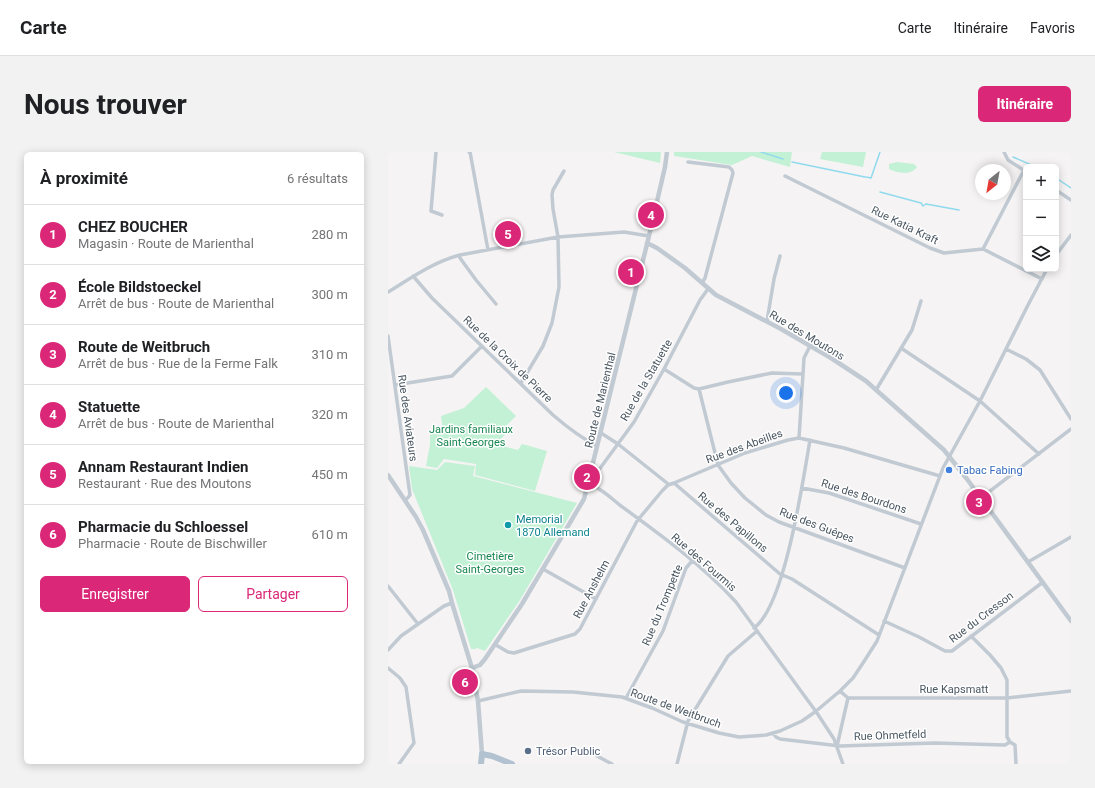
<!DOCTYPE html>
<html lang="fr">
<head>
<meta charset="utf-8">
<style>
	:root { --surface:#fff; --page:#f2f2f2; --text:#202124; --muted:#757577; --line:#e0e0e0; --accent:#db2777 }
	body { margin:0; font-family:Roboto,sans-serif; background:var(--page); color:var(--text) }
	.controls { position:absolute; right:12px; top:12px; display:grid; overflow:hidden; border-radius:6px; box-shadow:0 2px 10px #0003 }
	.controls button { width:36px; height:36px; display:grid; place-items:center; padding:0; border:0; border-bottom:1px solid var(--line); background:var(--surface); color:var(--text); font:20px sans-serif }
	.compass { position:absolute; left:587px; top:12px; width:36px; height:36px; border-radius:50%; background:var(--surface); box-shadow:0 2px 10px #0003; rotate:211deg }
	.you { position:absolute; left:398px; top:241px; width:14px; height:14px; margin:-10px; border:3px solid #fff; border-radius:50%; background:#1a73e8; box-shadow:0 0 0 6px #1a73e833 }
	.badge { display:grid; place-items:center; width:26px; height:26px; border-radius:50%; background:var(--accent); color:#fff; font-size:13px; font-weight:700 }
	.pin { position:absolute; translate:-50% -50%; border:2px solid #fff; box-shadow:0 1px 4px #0006 }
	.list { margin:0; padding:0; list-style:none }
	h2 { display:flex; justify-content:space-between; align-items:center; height:52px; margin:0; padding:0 16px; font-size:17px }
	h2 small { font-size:13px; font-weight:400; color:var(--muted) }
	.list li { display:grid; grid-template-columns:26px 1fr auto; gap:12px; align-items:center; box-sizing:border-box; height:60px; padding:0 16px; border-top:1px solid var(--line) }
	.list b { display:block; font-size:15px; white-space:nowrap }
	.list p { margin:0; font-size:13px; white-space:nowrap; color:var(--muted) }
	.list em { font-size:13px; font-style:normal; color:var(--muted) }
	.actions { display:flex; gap:8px; padding:12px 16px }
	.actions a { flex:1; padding:9px 0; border:1px solid var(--accent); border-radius:6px; text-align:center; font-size:14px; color:var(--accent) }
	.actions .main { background:var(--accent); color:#fff }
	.icon { flex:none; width:22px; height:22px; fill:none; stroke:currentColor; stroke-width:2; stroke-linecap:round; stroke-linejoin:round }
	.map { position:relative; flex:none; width:683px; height:612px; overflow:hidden; border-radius:6px }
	header { display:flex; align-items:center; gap:24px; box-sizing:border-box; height:56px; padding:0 20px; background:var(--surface); border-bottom:1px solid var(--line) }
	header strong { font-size:19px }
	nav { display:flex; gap:22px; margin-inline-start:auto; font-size:14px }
	.intro { display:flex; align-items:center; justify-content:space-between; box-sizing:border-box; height:96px; padding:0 24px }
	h1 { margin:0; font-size:28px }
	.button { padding:10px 18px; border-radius:6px; background:var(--accent); color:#fff; font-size:14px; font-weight:700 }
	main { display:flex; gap:24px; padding:0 24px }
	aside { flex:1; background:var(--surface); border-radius:6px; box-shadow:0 2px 10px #0003 }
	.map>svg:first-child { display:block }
	.green { fill:#c3f1d5 }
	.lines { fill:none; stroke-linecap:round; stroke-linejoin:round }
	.stream { stroke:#90daee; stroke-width:1.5 }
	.minor { stroke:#c1cad2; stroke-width:3.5 }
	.tertiary { stroke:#c1cad2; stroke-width:4.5 }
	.primary { stroke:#b3c2d1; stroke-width:6 }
	.shop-dot { fill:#3f7fe0; stroke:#fff; stroke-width:1.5 }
	.culture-dot { fill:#0f9aa8; stroke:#fff; stroke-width:1.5 }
	.service-dot { fill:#5c6f8a; stroke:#fff; stroke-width:1.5 }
	.labels { text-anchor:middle; stroke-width:3; stroke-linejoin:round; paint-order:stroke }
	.street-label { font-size:11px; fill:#4a5661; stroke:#fff }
	.park-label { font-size:11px; fill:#17864f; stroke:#fff }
	.shop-label { font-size:11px; fill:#366cbe; stroke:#fff; text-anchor:start }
	.culture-label { font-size:11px; fill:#0d838f; stroke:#fff; text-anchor:start }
	.service-label { font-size:11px; fill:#4e5e75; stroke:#fff; text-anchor:start }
</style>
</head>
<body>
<header>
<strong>Carte</strong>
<nav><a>Carte</a><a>Itinéraire</a><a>Favoris</a></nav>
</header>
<div class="intro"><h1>Nous trouver</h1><a class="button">Itinéraire</a></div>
<main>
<aside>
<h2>À proximité<small>6 résultats</small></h2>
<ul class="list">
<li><span class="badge">1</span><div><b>CHEZ BOUCHER</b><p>Magasin · Route de Marienthal</p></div><em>280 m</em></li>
<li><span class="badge">2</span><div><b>École Bildstoeckel</b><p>Arrêt de bus · Route de Marienthal</p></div><em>300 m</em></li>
<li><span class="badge">3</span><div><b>Route de Weitbruch</b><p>Arrêt de bus · Rue de la Ferme Falk</p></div><em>310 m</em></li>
<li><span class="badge">4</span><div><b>Statuette</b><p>Arrêt de bus · Route de Marienthal</p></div><em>320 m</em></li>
<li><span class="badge">5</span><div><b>Annam Restaurant Indien</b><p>Restaurant · Rue des Moutons</p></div><em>450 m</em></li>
<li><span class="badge">6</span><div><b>Pharmacie du Schloessel</b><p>Pharmacie · Route de Bischwiller</p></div><em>610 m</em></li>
</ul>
<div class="actions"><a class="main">Enregistrer</a><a>Partager</a></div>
</aside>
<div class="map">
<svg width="683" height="612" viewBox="0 0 683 612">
	<rect width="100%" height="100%" fill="#f5f3f3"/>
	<path class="green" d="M 226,0 L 273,0 L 272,11 Z
		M 286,0 L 404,0 L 402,15 L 364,4 L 344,13 L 286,4 Z
		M 434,0 L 478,0 L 475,15 L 432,7 Z
		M 509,10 L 526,12 L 529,15 C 523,24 509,21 501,17 L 501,12 Z
		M 98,235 L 128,264 L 119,273 L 122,277 L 111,289 L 118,295 L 130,298 L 134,292 L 159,299 L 147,339 L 87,323 L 88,312 L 56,307 L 49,316 L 38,314 L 42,293 L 42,280 L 55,279 L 53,264 L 76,256 Z
		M 57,310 L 87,314 L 85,324 L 189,351 L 132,448 L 97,499 L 89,496 L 87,497 L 83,497 L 65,438 L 24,337 L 21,314 L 49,318 Z"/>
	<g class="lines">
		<path class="stream" d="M 373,0 L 395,7
			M 625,5 L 648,15
			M 404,10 L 477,25
			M 478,25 L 483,26 L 492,0
			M 668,26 L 683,36
			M 492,40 L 533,51 L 535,54 L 538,52 L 571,58"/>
		<path class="minor" d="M 48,0 L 43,59 L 54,63
			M 81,0 L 82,0 L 100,98
			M 616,0 L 620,8 L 637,19
			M 300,10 L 341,15 L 344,18 L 345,21 L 317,126 L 314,131
			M 397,24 L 542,96 L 556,101 L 595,97 L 654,127
			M 668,38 L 683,48
			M 595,97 L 636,18
			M 72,103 L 72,106 L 88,128 L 108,152
			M 668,103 L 683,83
			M 25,124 L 44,146 L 165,263 C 179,275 193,286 209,294
			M 0,140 C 23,126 45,110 72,103 L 170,85 L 236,80 L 261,84
			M 379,169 L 386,127 L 392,104
			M 0,184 L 22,343 L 17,349
			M 513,196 L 592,249 L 651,302
			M 618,197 L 638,207 L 652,218 L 683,267
			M 276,217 L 306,236 L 311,237 L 340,230 L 384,221 L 414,222
			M 133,231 L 155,194 L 164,171 L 171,135 L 170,85 L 165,57 L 164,43 L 165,38 L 176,19
			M 7,233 L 64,224 L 94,194
			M 311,237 L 330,313 L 343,331 L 357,346 L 378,363 L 391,370 L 517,416
			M 488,238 L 524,178 L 533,149
			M 213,281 L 230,292 L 279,331 L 280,333
			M 411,286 L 416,206 L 422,194
			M 204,318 L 210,319 L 213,315 L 246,270 L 276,217 L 312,148 L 320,137
			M 286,331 L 392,422 L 404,427 L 491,483
			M 201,332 C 212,335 224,347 233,354 C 273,383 314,413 348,450 L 429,561 L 446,587 L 455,612
			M 414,336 L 441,341 L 533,372
			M 593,346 L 683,277
			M 640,410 L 683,385
			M 155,417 L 208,447
			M 0,434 L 30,472
			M 496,469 L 531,485 L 557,499 L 564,499 L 655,430
			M 366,476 C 397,454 415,328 422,288
			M 583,484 L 602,503 L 613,516 L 619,528 L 619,585 L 622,590 L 627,593 L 628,612
			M 108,493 L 120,500 L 126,501 L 187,482 L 192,477 L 249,369 L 274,339 L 280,333 L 286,331 L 357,301 L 400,288 L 411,286 L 456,296 L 552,324
			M 0,498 L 13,484 L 56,454 L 64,451
			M 0,516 L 12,526 L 18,535 L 26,591 L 11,612
			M 452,539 L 460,546 L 619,546 L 683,539
			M 238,546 L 275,479 L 298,416 L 304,409
			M 90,549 L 133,539 L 185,540 L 234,545 L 264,556 L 295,570 L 331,581 L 351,585 L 378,583 L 392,579 L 414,569 L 427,560 L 452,539 L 465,526 L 475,511 L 489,489 L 555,316 L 592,249 L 640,153 L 659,117
			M 385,581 L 388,585 L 392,587 L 452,594 L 547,591 L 617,593 L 622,590
			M 449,594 L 460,546
			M 209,604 L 224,612
			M 289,612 L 300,569 L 340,504 L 369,479"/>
		<path class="tertiary" d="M 259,91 L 269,96 L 297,116 L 328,143 L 393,177 L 443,206 L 478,229 L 556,298 L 579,327 L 683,469
			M 0,323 L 28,365 L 35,378 L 61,439 L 64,451 L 84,516 L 90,549 L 94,602
			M 84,516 L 92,513 L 97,507 L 134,452 L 196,347 L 261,84 L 277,15 L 279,0"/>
		<path class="primary" d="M 93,612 L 94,602 L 104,604 L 124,612"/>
	</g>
	<circle class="shop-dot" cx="561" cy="318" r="4"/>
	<circle class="culture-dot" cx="120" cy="373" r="4"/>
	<circle class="service-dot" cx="140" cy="599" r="4"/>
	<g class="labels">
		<g class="street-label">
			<text transform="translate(517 73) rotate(26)" y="4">Rue Katia Kraft</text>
			<text transform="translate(419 183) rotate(31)" y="4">Rue des Moutons</text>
			<text transform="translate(120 207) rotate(44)" y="4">Rue de la Croix de Pierre</text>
			<text transform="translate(258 228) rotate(-60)" y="4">Rue de la Statuette</text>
			<text transform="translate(212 248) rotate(-76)" y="4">Route de Marienthal</text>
			<text transform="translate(20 266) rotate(82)" y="4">Rue des Aviateurs</text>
			<text transform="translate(356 294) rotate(-20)" y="4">Rue des Abeilles</text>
			<text transform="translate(476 344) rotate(18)" y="4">Rue des Bourdons</text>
			<text transform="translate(345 370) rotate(40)" y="4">Rue des Papillons</text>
			<text transform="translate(429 373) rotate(21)" y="4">Rue des Guêpes</text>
			<text transform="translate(316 410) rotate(41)" y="4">Rue des Fourmis</text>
			<text transform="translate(203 437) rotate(-62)" y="4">Rue Anshelm</text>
			<text transform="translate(274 453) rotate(-67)" y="4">Rue du Trompette</text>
			<text transform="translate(593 465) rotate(-37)" y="4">Rue du Cresson</text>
			<text x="566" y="541">Rue Kapsmatt</text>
			<text transform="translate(288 556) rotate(20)" y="4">Route de Weitbruch</text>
			<text transform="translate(502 583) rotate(-2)" y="4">Rue Ohmetfeld</text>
		</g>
		<g class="park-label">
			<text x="83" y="281">Jardins familiaux<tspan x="83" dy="13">Saint-Georges</tspan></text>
			<text x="102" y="408">Cimetière<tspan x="102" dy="13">Saint-Georges</tspan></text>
		</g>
		<g class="shop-label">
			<text x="569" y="322">Tabac Fabing</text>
		</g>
		<g class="culture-label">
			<text x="128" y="371">Memorial<tspan x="128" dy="13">1870 Allemand</tspan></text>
		</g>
		<g class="service-label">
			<text x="148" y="603">Trésor Public</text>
		</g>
	</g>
</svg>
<div class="controls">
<button>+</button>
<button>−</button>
<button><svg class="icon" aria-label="layers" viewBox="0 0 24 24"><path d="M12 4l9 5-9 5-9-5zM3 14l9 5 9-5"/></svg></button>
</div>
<svg class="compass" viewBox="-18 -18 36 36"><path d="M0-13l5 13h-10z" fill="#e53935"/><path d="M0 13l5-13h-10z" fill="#757577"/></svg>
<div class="you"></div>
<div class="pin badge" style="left:243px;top:120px">1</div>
<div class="pin badge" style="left:199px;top:325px">2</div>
<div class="pin badge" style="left:591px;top:350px">3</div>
<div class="pin badge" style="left:263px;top:63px">4</div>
<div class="pin badge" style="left:120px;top:82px">5</div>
<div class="pin badge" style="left:77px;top:530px">6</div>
</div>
</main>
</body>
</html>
